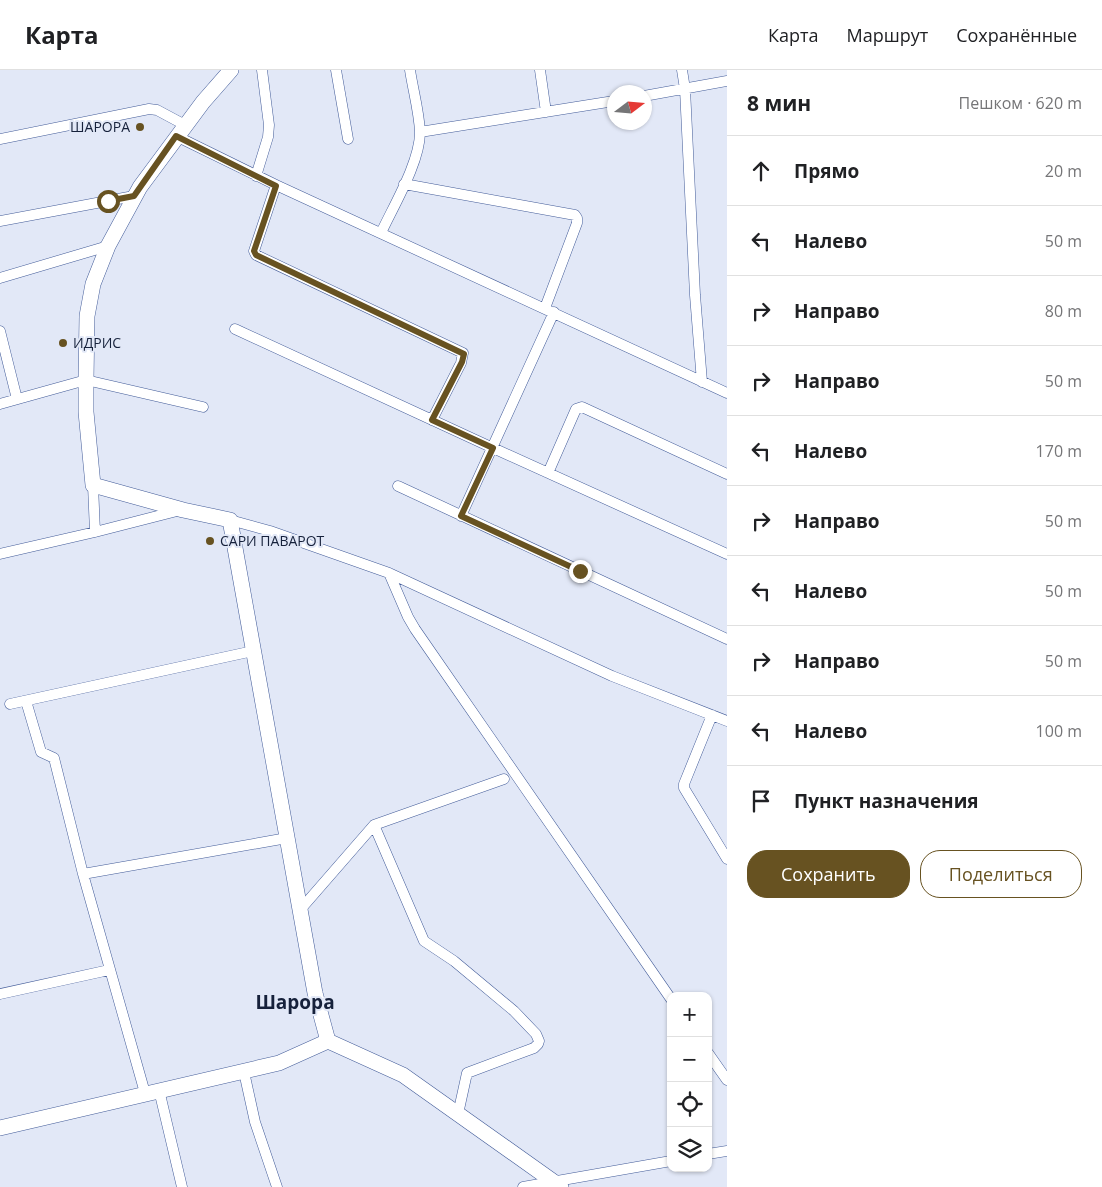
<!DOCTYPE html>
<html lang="ru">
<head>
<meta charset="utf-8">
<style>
	:root { --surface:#fff; --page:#f6f6f6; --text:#202124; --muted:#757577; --line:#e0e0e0; --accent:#675221 }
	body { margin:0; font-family:"Open Sans",sans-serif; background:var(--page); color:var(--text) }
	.controls { position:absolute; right:15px; bottom:15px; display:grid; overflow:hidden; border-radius:10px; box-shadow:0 1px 4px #0004 }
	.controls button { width:45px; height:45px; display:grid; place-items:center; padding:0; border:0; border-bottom:1px solid var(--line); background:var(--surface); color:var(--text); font:25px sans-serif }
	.compass { position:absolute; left:607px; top:15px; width:45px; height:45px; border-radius:50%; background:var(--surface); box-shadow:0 1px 4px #0004; rotate:74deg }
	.stop { position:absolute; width:15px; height:15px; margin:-11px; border:4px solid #675221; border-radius:50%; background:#fff }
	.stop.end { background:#675221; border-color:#fff; box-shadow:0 1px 5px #0008 }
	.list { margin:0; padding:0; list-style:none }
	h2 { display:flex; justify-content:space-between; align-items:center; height:65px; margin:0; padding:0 20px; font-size:21px }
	h2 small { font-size:16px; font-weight:400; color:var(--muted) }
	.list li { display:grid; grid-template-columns:32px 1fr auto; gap:15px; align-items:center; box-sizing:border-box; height:70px; padding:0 20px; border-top:1px solid var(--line) }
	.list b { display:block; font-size:19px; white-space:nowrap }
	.list em { font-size:16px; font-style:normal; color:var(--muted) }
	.actions { display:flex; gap:10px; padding:15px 20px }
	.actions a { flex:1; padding:11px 0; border:1px solid var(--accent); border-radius:20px; text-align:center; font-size:18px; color:var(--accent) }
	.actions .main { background:var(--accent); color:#fff }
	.icon { flex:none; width:28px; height:28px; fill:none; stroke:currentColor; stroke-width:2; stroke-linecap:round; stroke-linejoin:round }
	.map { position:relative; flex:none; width:727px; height:1117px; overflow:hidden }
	header { display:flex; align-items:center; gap:30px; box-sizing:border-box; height:70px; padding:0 25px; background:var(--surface); border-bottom:1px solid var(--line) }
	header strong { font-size:24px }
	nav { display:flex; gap:28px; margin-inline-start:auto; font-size:18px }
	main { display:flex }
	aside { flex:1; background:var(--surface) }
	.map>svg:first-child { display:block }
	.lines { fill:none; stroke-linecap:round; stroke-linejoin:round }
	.street-casing { stroke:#435c99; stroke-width:11 }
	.secondary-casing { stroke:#435c99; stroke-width:16 }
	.street { stroke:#fff; stroke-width:10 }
	.secondary { stroke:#fff; stroke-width:15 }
	.route { stroke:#675221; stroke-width:6 }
	.poi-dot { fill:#675221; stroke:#e2e8f7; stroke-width:2 }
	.labels { text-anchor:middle; stroke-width:4; stroke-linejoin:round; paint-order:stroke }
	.poi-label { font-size:14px; fill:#16213b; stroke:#e2e8f7; text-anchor:start }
	.district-label { font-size:19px; font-weight:bold; fill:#16213b; stroke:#e2e8f7 }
</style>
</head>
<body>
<header>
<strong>Карта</strong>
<nav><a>Карта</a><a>Маршрут</a><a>Сохранённые</a></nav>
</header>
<main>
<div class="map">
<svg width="727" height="1117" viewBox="0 0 727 1117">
	<rect width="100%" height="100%" fill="#e2e8f7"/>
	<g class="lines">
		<g class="street-casing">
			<path id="street" d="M 336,0 L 348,69
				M 540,0 L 546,42
				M 682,0 L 685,19 L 695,225 L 702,312
				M 644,26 L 727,11
				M 420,62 L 614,31
				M 176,66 L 276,115 L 727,323
				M 0,69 L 149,39 L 157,40 L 185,55
				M 256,106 L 268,67 L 269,55 L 262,0
				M 404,114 L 575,145 L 577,148 L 577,153 L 545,238
				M 276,115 L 254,181 L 256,185 L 463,283 L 461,293 L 432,350
				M 0,151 L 134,126
				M 381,163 C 394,135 420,92 420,62 C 419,41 413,20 410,0
				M 0,208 L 108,176
				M 235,259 L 493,378 L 727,484
				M 0,261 L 17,329
				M 0,334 L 86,310 L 203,337
				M 548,403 L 576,339 L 582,337 L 727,404
				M 93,415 L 95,462
				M 398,416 L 727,569
				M 461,446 L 554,242
				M 230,450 L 270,461 L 389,503 L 612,606 L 727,651
				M 0,484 L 95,462 L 181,440
				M 389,503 L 408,547 L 415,559 L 671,929
				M 26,631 L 41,682 L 54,688 L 83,804 L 145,1023
				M 10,634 L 253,581
				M 712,645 L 684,714 L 684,718 L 727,789
				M 374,755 L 504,709
				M 83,804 L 287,768
				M 300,840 L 374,755 L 424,871 L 454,891 L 514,941 L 536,964 L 539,971 L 538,974 L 534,978 L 467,1003 L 458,1044
				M 0,924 L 109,900
				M 708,983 L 727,1010
				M 244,1002 L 255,1052 L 277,1117
				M 159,1020 L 182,1117
				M 708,1084 L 727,1081
				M 523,1117 L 671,1091"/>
		</g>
		<g class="secondary-casing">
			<path id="secondary" d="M 231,0 L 203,32 L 140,117 L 108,176 L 93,214 L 87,246 L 86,310 L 86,342 L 93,415 L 183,440 L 230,450 L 315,923 L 328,971
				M 0,1058 L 279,993 L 328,971 L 403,1005 L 561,1117"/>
		</g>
		<use href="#street" class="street"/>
		<use href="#secondary" class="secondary"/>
	</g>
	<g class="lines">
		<path class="route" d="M 108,131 L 134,126 L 176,66 L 276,116 L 254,181 L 256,185 L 464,284 L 462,292 L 432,350 L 493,378 L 461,446 L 580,501"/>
	</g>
	<g class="poi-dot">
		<circle cx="140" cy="57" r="5"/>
		<circle cx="63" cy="273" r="5"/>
		<circle cx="210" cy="471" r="5"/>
	</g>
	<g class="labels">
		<g class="poi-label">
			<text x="130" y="62" text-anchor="end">ШАРОРА</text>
			<text x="73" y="278">ИДРИС</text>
			<text x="220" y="476">САРИ ПАВАРОТ</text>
		</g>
		<g class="district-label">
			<text x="295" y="939">Шарора</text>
		</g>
	</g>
</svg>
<div class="controls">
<button>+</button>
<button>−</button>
<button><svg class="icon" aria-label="locate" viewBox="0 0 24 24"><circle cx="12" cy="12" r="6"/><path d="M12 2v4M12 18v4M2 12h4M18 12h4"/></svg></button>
<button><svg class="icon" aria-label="layers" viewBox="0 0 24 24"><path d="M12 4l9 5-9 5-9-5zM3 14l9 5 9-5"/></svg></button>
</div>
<svg class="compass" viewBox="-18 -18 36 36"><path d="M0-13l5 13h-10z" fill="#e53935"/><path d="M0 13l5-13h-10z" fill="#757577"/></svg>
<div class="stop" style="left:108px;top:131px"></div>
<div class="stop end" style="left:580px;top:501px"></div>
</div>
<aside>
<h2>8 мин<small>Пешком · 620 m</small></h2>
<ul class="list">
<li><svg class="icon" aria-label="ahead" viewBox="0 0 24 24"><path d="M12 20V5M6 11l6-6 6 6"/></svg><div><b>Прямо</b></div><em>20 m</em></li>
<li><svg class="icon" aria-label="left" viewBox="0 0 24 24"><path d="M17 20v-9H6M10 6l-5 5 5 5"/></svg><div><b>Налево</b></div><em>50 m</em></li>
<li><svg class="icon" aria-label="right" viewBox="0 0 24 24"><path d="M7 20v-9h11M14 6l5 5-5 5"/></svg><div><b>Направо</b></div><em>80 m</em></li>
<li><svg class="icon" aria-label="right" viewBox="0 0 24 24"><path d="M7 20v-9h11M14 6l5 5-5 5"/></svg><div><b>Направо</b></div><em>50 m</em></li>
<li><svg class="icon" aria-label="left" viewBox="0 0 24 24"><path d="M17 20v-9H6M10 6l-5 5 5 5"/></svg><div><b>Налево</b></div><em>170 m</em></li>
<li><svg class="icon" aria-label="right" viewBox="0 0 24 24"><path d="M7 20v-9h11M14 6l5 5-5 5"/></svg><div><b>Направо</b></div><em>50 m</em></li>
<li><svg class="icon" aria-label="left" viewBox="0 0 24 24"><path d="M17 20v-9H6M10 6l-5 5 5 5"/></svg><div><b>Налево</b></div><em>50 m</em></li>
<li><svg class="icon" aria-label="right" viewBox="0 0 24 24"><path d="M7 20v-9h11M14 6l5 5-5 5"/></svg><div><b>Направо</b></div><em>50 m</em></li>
<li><svg class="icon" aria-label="left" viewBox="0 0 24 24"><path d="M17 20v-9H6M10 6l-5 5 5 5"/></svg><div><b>Налево</b></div><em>100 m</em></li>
<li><svg class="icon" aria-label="arrive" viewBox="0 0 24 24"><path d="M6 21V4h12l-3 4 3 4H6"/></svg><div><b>Пункт назначения</b></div></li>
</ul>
<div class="actions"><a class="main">Сохранить</a><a>Поделиться</a></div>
</aside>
</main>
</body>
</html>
